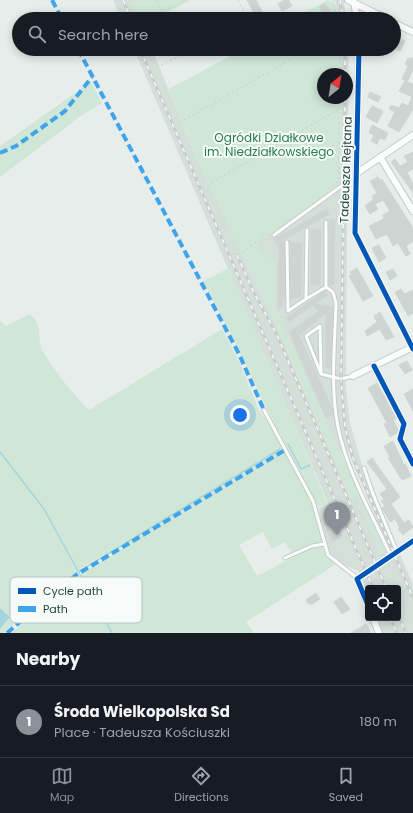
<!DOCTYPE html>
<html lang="en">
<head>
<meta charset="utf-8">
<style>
	:root { --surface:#171b24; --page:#20242c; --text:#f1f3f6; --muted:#9ea1a6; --line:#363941; --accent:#8c9099 }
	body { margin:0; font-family:Poppins,sans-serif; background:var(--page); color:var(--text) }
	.controls { position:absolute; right:12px; bottom:12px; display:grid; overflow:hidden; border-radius:4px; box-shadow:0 2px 10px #0003 }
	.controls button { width:36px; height:36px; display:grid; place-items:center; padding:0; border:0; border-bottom:1px solid var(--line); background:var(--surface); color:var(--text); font:20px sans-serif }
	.compass { position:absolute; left:317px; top:68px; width:36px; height:36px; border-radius:50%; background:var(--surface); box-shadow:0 2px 10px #0003; rotate:30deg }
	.you { position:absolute; left:240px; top:415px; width:14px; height:14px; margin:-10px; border:3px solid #fff; border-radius:50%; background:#1a73e8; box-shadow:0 0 0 6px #1a73e833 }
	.badge { display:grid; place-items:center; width:26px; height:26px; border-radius:50%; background:var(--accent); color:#fff; font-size:13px; font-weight:700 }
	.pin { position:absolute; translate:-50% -33px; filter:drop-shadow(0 1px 2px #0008) }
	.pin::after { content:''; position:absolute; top:21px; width:14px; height:12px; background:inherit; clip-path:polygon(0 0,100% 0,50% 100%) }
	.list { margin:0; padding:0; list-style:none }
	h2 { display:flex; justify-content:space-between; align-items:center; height:52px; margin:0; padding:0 16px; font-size:17px }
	h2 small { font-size:13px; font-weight:400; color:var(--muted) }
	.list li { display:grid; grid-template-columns:26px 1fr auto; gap:12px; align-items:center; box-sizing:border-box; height:72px; padding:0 16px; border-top:1px solid var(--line) }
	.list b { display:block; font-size:15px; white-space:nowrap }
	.list p { margin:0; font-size:13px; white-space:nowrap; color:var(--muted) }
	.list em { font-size:13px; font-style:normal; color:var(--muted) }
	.icon { flex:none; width:22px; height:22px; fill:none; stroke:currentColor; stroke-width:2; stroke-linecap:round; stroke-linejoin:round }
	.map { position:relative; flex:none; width:413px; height:633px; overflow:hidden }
	.search { position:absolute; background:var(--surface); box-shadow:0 2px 10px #0003; left:12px; right:12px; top:12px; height:44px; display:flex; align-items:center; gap:10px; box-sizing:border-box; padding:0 14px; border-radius:22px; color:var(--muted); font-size:15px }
	.sheet { height:124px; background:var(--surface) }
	nav { display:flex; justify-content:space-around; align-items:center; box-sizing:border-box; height:56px; border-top:1px solid var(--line); background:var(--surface); font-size:11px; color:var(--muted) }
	nav a { display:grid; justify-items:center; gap:2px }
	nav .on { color:var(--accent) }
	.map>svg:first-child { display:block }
	.built { fill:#d5dfda }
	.green { fill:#d0e7d7 }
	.water { fill:#a6d4dd }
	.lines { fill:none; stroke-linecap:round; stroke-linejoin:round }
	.stream { stroke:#a6d4dd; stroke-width:1.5 }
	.building { fill:#ced4d2; stroke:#d0d6d3 }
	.lane-casing { stroke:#c4cac8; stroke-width:5 }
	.street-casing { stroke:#c4cac8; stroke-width:8 }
	.path { stroke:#c6cecd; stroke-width:1; stroke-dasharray:2 3; stroke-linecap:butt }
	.lane { stroke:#fbfcfc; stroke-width:3 }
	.street { stroke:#fbfcfc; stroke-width:6 }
	.rail-casing { stroke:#c8cdcb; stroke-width:3 }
	.rail { stroke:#f6fbf9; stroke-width:1.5; stroke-dasharray:4.5; stroke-linecap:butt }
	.quiet { stroke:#3ea4ec; stroke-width:4; stroke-dasharray:8 4; stroke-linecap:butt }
	.cycleway-casing { stroke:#f6fbf9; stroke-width:8 }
	.cycleway { stroke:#0057b8; stroke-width:5 }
	.labels { text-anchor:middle; stroke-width:4; stroke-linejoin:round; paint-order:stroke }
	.park-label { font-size:12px; fill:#287e4b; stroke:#f6fbf9 }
	.street-label { font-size:12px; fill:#22433b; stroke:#f6fbf9 }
	.key { fill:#f6fbf9; stroke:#b6c4c0; stroke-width:1 }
	.key-label { font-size:11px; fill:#22433b }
</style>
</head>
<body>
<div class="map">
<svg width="413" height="633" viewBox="0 0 413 633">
	<rect width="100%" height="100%" fill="#e7edea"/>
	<path class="built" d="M 113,0 L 130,0 L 139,19 L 121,19 Z
		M 335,0 L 344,0 L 346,19 L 339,19 Z
		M 134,49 L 152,49 L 200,166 L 274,320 L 351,498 L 357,495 L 381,554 L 389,549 L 347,449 L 340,454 L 249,249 L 306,209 L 340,182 L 341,98 L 347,98 L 347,74 L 341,74 L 341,49 L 349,49 L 346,342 L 346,388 L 350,423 L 362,465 L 413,585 L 413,633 L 382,633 L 377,618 L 398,618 L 398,588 L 368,588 L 368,595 L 358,571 L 343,564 L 329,552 L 318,509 L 328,503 Z"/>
	<path class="green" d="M 130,0 L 191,0 L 154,19 L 139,19 Z
		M 328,0 L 335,3 L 339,19 L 292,19 Z
		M 243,49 L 341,49 L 341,74 L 323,74 L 323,98 L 341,98 L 340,182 L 306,209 L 255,245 L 276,263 L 276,310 L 386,552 L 381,554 L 357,496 L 351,498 L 274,320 L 200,166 L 169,89 Z
		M 91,82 L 102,103 L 81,116 L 0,177 L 0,146 Z
		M 229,268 L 327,503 L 318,507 L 267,409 L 234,340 L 203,281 Z
		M 30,314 C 44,327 36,337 43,351 C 56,374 72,392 89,410 L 222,329 L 239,361 L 259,411 L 272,426 L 311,502 L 322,543 L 292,553 L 285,542 L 272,549 L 263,532 L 239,545 L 257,576 L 313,547 L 322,546 L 326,556 L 336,564 L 246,622 L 254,633 L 12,633 L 83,573 L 129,545 L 127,541 L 81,568 L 3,633 L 0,633 L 0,629 L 10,617 L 0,608 L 0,320 L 6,326 Z"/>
	<path class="water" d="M 0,608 L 10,617 L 0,629 Z"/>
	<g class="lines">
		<path class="stream" d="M 288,444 L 301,469 L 310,465
			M 0,452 L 44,509 L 112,633
			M 78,572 L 280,449"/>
	</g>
	<path class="building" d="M 247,0 L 256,0 L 264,15 L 269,12 L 273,19 L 257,19 Z
		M 284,0 L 289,0 L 292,6 L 282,11 L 278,4 Z
		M 325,3 L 332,14 L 326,18 L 319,7 Z
		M 397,38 L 405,41 L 400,51 L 394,48 Z
		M 413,57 L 413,70 L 407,82 L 413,84 L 413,109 L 399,132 L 388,126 L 395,112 L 389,109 L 391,105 L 399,108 L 402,103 L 408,106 L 412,97 L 399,91 L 405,81 L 406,81 L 402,79 L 408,66 L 405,64 L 408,58 L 412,59 Z
		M 370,92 L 381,97 L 378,102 L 368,97 Z
		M 372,106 L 383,111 L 377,123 L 366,117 Z
		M 372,125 L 388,133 L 385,140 L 380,138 L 377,144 L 371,141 L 374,135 L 369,133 Z
		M 413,152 L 413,169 L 407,172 L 413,184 L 413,193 L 391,162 L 395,159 L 400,166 L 408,162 L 404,156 Z
		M 378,177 L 380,180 L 382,179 L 413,228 L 413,241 L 406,246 L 410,254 L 406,256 L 398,243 L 393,246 L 387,234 L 376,239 L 369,226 L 384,219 L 383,215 L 390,211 L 383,200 L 375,204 L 378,209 L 370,214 L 365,206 L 374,199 L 372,196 L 377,193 L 370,181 Z
		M 327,209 L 330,214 L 280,242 L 284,242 L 285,298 L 283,298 L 283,307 L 278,307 L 279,248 L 274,239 Z
		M 330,219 L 335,219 L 334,285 L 329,285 Z
		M 311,229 L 321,230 L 320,285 L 311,285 Z
		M 290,242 L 302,243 L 301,298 L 291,298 Z
		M 379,245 L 386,258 L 379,262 L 372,248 Z
		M 357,268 L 373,296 L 363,301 L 349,276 L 352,275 L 350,272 Z
		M 393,269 L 397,276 L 390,280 L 386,272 Z
		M 401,289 L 404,294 L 413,290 L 413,313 L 408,316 L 395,292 Z
		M 325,291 L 328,295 L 315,304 L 333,307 L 331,368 L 325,368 L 326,313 L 299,335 L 332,408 L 333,414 L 326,418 L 289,332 L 318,312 L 313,305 L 289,322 L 286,318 Z
		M 380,312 L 394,337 L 386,340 L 380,329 L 367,336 L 365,331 L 377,322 L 374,316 Z
		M 407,361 L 412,370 L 405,374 L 399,365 Z
		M 377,383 L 396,418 L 393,420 L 398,429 L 397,433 L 390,437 L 384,424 L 387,423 L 368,388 Z
		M 413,389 L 413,411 L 404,394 Z
		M 393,441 L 404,465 L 405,464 L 411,476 L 402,480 L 388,458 L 390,457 L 384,446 Z
		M 372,458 L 400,497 L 391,504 L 404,523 L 409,520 L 413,527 L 403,535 L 398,529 L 400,528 L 395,519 L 390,522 L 382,508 L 385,506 L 381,501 L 384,499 L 380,494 L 387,489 L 367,462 Z
		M 332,521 L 336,531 L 339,530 L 342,537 L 332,542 L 324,524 Z
		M 316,593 L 320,599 L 311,605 L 310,603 L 308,604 L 306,600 Z
		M 341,597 L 350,609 L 342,614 L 334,602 Z
		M 366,624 L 371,633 L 351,633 Z"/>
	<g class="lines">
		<g class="lane-casing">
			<path id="lane" d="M 326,222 L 326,287 L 333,292 L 336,303 C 335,343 330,387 338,427 C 347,472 372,514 391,556
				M 307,230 L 306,299 L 326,287
				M 274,235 L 344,184 L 356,184
				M 287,242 L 288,311 L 306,299
				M 321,374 L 306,336 L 320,326 L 321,374 L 341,379 L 353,376
				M 264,410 L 313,501 L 328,555 L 357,578
				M 364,468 L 373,494 L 397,552
				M 285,558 L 312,546 L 324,544"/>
		</g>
		<g class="street-casing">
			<path id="street" d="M 348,0 L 387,19
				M 354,2 L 357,19
				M 394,23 L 413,32
				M 359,49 L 355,233 L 413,349
				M 380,157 L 413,211
				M 357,173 L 413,135
				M 374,366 L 404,424 L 400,439 L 413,464
				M 353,376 L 413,347
				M 368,605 L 357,579 L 413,541
				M 373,618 L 379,633"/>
		</g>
		<path class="path" d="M 156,0 L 162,12 L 186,0
			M 238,0 L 248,19
			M 333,0 L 337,19
			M 162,13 L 165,19
			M 178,49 L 181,56 L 194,49
			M 161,65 L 180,56
			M 340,74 L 340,49
			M 184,120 L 309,49
			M 339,179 L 339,98
			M 211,183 L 339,109
			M 328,189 L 339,181
			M 242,252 L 270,233"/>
		<use href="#lane" class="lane"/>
		<use href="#street" class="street"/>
		<g class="rail-casing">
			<path id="rail" d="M 123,0 L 131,19
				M 340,0 L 343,19
				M 140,49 L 373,588
				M 345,74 L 345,49
				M 345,98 L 341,379 L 345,428 L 353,458 L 413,598
				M 237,255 L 254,293 L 277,335 L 386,588
				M 398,615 L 406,633
				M 390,618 L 397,633"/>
		</g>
		<use href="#rail" class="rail"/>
		<path class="quiet" d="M 52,0 L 62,19
			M 78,49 L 239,354 L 264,410
			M 0,153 L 16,146 L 65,111 L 92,77
			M 7,633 L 76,575 L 285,450"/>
		<g class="cycleway-casing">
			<path id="cycleway" d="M 359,49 L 355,233 L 413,349
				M 374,366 L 404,424 L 400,439 L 413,464
				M 368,605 L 357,579 L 413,541"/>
		</g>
		<use href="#cycleway" class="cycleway"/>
	</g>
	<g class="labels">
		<g class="park-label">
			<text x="269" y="142">Ogródki Działkowe<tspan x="269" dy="14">im. Niedziałkowskiego</tspan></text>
		</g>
		<g class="street-label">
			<text transform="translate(346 170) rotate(-88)" y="4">Tadeusza Rejtana</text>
		</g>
	</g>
	<rect x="10" y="577" width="132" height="46" rx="6" class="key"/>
	<rect x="18" y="588" width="18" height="6" fill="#0057b8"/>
	<rect x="18" y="606" width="18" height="6" fill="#3ea4ec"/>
	<g class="key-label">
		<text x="43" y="595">Cycle path</text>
		<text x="43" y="613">Path</text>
	</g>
</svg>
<div class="controls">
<button><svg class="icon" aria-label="locate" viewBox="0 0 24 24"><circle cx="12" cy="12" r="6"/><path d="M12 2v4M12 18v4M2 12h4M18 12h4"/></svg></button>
</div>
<svg class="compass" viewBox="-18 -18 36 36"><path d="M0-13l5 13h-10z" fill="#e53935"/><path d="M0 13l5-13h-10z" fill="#9ea1a6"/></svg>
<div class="you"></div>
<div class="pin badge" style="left:337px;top:535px">1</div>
<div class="search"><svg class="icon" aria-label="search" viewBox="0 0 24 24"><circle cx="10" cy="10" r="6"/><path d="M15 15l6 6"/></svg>Search here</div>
</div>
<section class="sheet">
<h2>Nearby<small></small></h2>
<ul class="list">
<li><span class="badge">1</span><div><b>Środa Wielkopolska Sd</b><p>Place · Tadeusza Kościuszki</p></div><em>180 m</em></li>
</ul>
</section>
<nav>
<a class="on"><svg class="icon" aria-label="map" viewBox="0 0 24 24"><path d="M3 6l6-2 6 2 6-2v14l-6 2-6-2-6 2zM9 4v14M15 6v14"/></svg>Map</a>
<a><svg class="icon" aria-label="directions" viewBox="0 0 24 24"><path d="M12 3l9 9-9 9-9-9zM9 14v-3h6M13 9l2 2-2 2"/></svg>Directions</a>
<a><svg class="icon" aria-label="saved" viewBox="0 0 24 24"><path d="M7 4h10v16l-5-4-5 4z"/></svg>Saved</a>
</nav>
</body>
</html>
